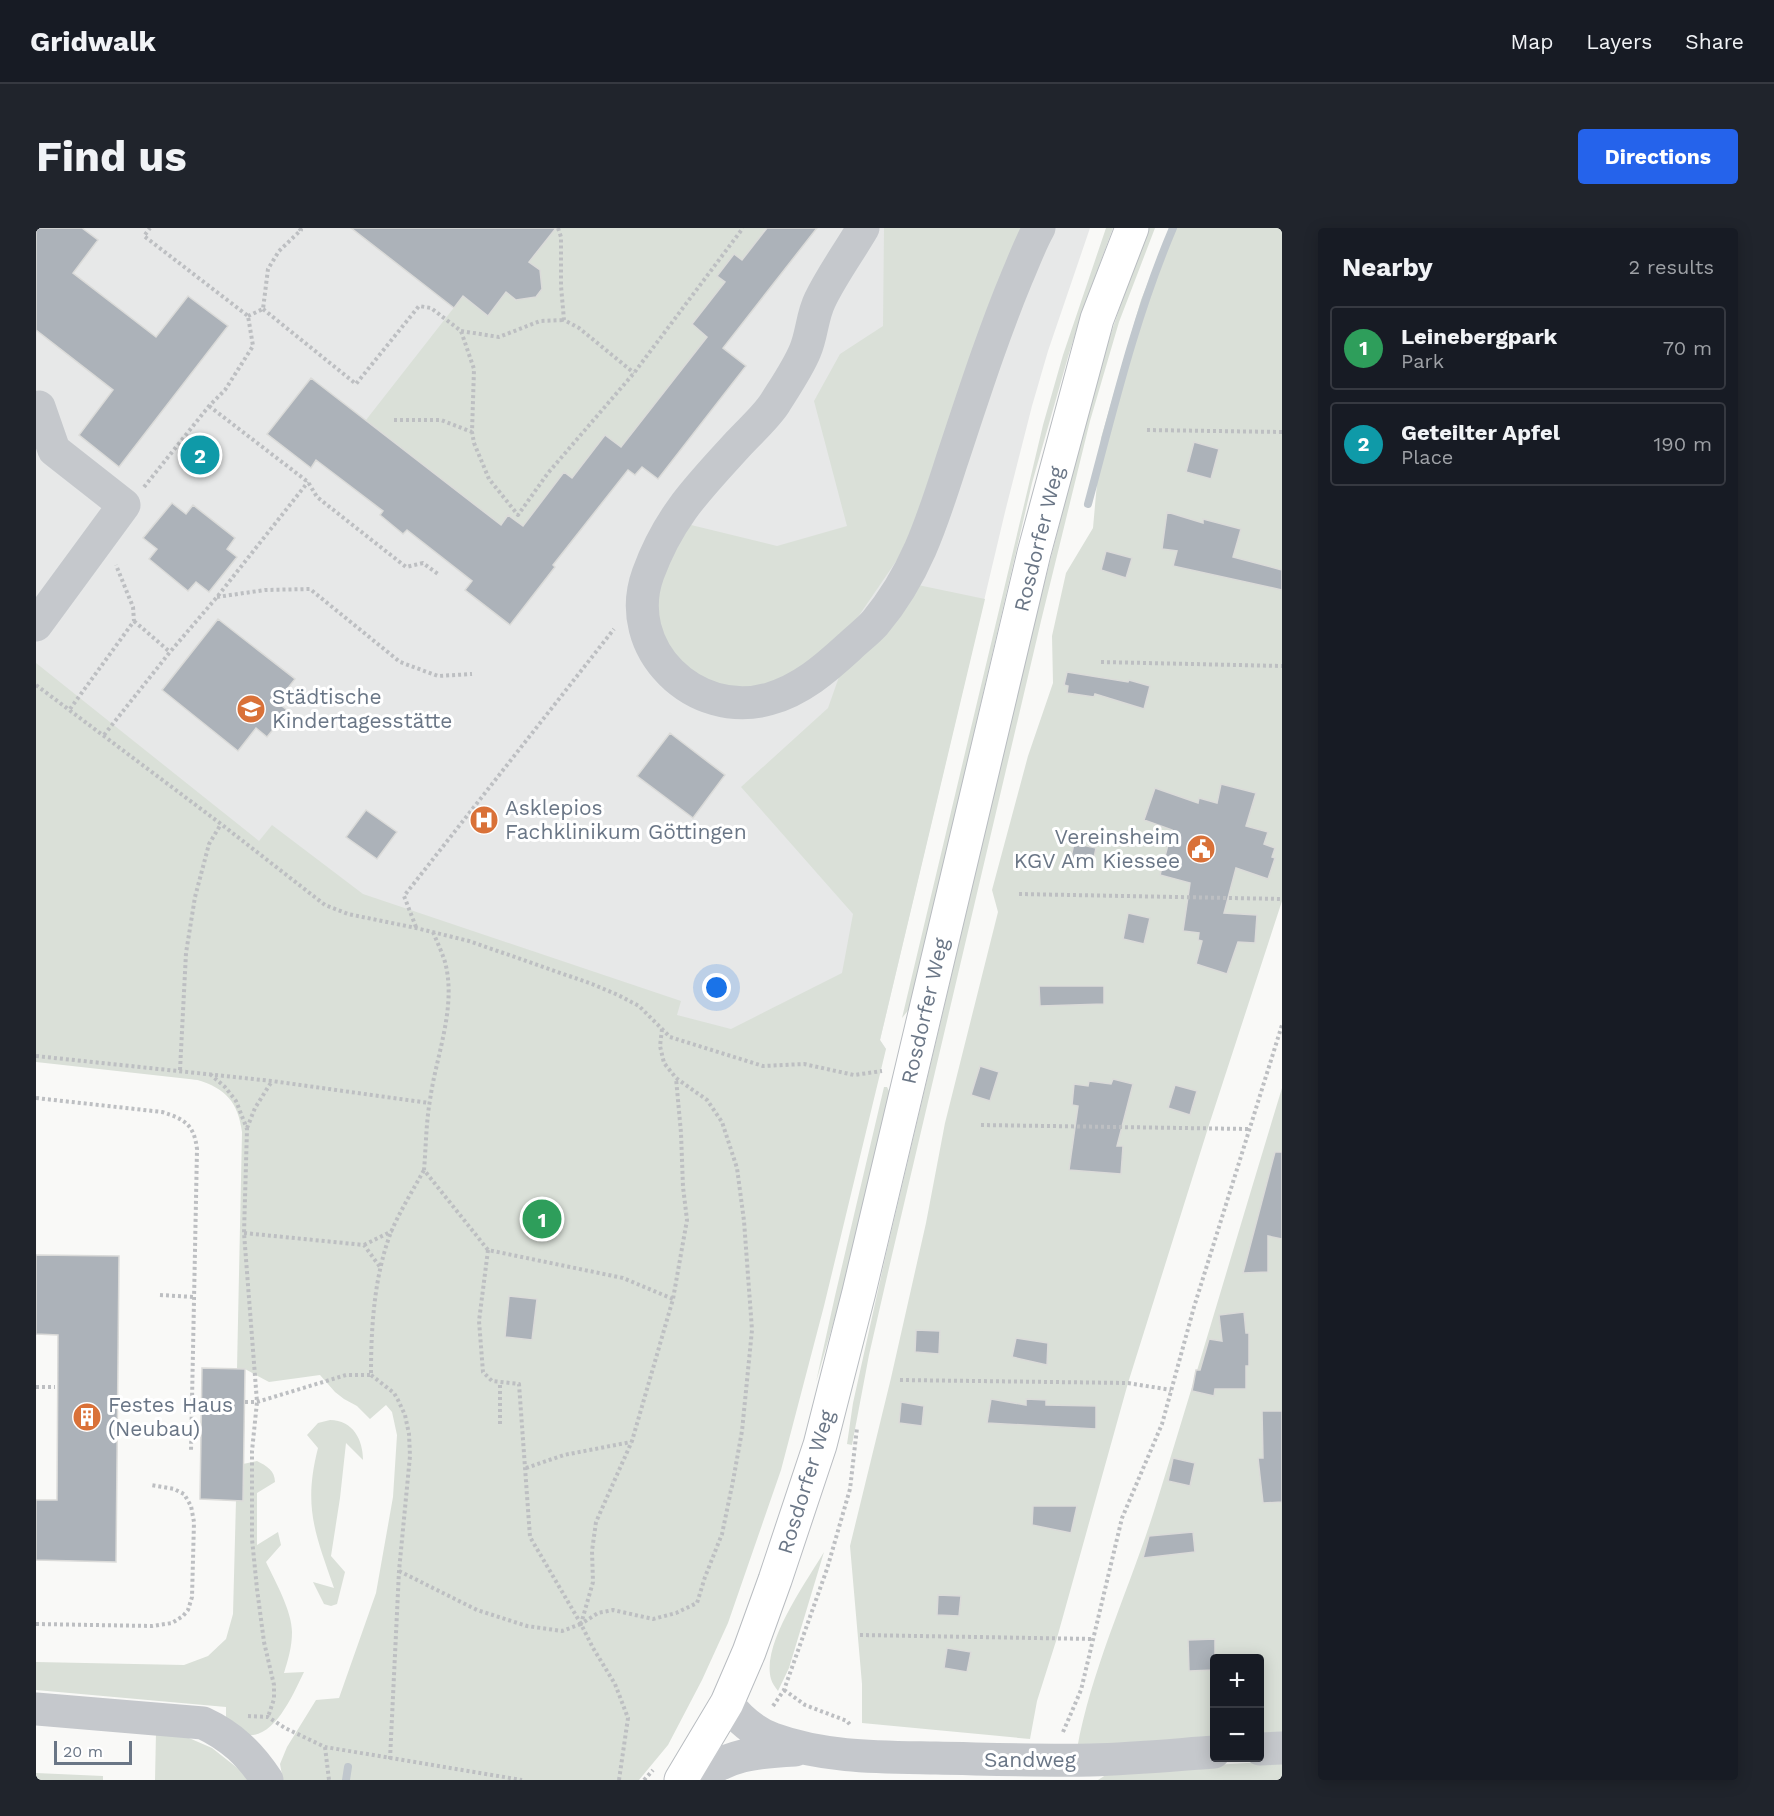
<!DOCTYPE html>
<html lang="en">
<head>
<meta charset="utf-8">
<style>
	:root { --surface:#171b24; --page:#20242c; --text:#f1f3f6; --muted:#9ea1a6; --line:#363941; --accent:#2563eb }
	body { margin:0; font-family:"Work Sans",sans-serif; background:var(--page); color:var(--text) }
	.controls { position:absolute; right:18px; bottom:18px; display:grid; overflow:hidden; border-radius:6px; box-shadow:0 3px 15px #0003 }
	.controls button { width:54px; height:54px; display:grid; place-items:center; padding:0; border:0; border-bottom:2px solid var(--line); background:var(--surface); color:var(--text); font:30px sans-serif }
	.scale { position:absolute; left:18px; bottom:15px; width:78px; box-sizing:border-box; padding-left:6px; border:3px solid #6a7686; border-top:0; font-size:16px; line-height:21px; white-space:nowrap; color:#6a7686; -webkit-text-stroke:4px #fff; paint-order:stroke }
	.you { position:absolute; left:681px; top:760px; width:21px; height:21px; margin:-15px; border:4px solid #fff; border-radius:50%; background:#1a73e8; box-shadow:0 0 0 9px #1a73e833 }
	.badge { display:grid; place-items:center; width:39px; height:39px; border-radius:50%; background:var(--accent); color:#fff; font-size:20px; font-weight:700 }
	.pin { position:absolute; translate:-50% -50%; border:3px solid #fff; box-shadow:0 2px 6px #0006 }
	.list { margin:0; padding:0; list-style:none }
	h2 { display:flex; justify-content:space-between; align-items:center; height:78px; margin:0; padding:0 24px; font-size:26px }
	h2 small { font-size:20px; font-weight:400; color:var(--muted) }
	.list li { display:grid; grid-template-columns:39px 1fr auto; gap:18px; align-items:center; box-sizing:border-box; height:84px; margin:0 12px 12px; padding:0 12px; border:2px solid var(--line); border-radius:6px }
	.list b { display:block; font-size:22px; white-space:nowrap }
	.list p { margin:0; font-size:20px; white-space:nowrap; color:var(--muted) }
	.list em { font-size:20px; font-style:normal; color:var(--muted) }
	.map { position:relative; flex:none; width:1246px; height:1552px; overflow:hidden; border-radius:6px }
	header { display:flex; align-items:center; gap:36px; box-sizing:border-box; height:84px; padding:0 30px; background:var(--surface); border-bottom:2px solid var(--line) }
	header strong { font-size:28px }
	nav { display:flex; gap:33px; margin-inline-start:auto; font-size:21px }
	.intro { display:flex; align-items:center; justify-content:space-between; box-sizing:border-box; height:144px; padding:0 36px }
	h1 { margin:0; font-size:42px }
	.button { padding:15px 27px; border-radius:6px; background:var(--accent); color:#fff; font-size:21px; font-weight:700 }
	main { display:flex; gap:36px; padding:0 36px }
	aside { flex:1; background:var(--surface); border-radius:6px; box-shadow:0 3px 15px #0003 }
	.map>svg:first-child { display:block }
	.built { fill:#e7e8e8 }
	.green { fill:#dae0d8 }
	.lines { fill:none; stroke-linecap:round; stroke-linejoin:round }
	.stream { stroke:#c0c7cd; stroke-width:8 }
	.building { fill:#acb2b9; stroke:#dbdbd9; stroke-width:1.5 }
	.major-casing { stroke:#b8bcc0; stroke-width:35 }
	.path { stroke:#bdbfc2; stroke-width:4; stroke-dasharray:3 3; stroke-linecap:butt }
	.minor { stroke:#c5c8cc; stroke-width:33 }
	.major { stroke:#fff; stroke-width:33 }
	.labels { text-anchor:middle; stroke-width:6; stroke-linejoin:round; paint-order:stroke }
	.street-label { font-size:21px; fill:#6a7686; stroke:#fff }
	.poi-label { font-size:21px; fill:#6a7686; stroke:#fff; text-anchor:start }
</style>
</head>
<body>
<header>
<strong>Gridwalk</strong>
<nav><a>Map</a><a>Layers</a><a>Share</a></nav>
</header>
<div class="intro"><h1>Find us</h1><a class="button">Directions</a></div>
<main>
<div class="map">
<svg width="1246" height="1552" viewBox="0 0 1246 1552">
	<rect width="100%" height="100%" fill="#f9f9f7"/>
	<path class="built" d="M 0,0 L 1054,0 L 1012,123 L 996,178 L 969,284 L 844,812 L 850,821 L 398,899 L 0,820 Z"/>
	<path class="green" d="M 507,0 L 730,0 L 706,32 L 698,26 L 681,48 L 689,54 L 656,96 L 671,109 L 585,219 L 569,207 L 536,250 L 528,244 L 511,266 L 494,303 L 473,287 L 465,297 L 330,192 L 427,68 L 452,88 L 470,64 L 480,73 L 486,66 L 492,71 L 500,69 L 506,61 L 505,54 L 493,34 L 515,7 Z
		M 848,0 L 989,0 L 876,310 L 811,405 L 755,450 L 702,463 L 653,447 L 623,405 L 621,352 L 651,296 L 741,318 L 811,298 L 778,173 L 804,126 L 847,98 Z
		M 1070,0 L 1077,0 L 1047,81 L 1032,129 L 996,255 L 874,780 L 866,790 L 1007,197 L 1027,127 Z
		M 1113,0 L 1119,0 L 1083,94 L 1054,193 L 1005,393 L 856,1027 L 833,1127 L 816,1217 L 811,1216 L 817,1175 L 850,1026 L 999,392 L 1063,141 L 1092,55 Z
		M 1134,0 L 1246,0 L 1246,673 L 1172,900 L 1092,1155 L 1021,1410 L 1001,1473 L 994,1511 L 826,1495 L 826,1456 L 814,1318 L 855,1150 L 890,995 L 909,895 L 962,684 L 956,662 L 992,528 L 1017,455 L 1016,408 L 1030,345 L 1057,300 L 1065,210 L 1105,72 Z
		M 882,357 L 949,371 L 844,812 L 850,821 L 788,1078 L 745,1242 L 692,1395 L 666,1452 L 632,1517 L 603,1552 L 247,1552 L 244,1536 L 251,1519 L 280,1472 L 303,1470 L 340,1365 L 357,1269 L 361,1207 L 356,1184 L 350,1177 L 334,1191 L 321,1178 L 308,1171 L 299,1164 L 284,1147 L 233,1154 L 209,1141 L 201,1141 L 206,904 C 202,874 190,861 162,852 L 0,834 L 0,435 L 223,613 L 236,597 L 327,666 L 645,773 L 641,787 L 695,801 L 806,745 L 817,686 L 705,559 L 792,480 L 804,446 Z
		M 848,859 L 851,859 L 854,865 L 805,1069 L 780,1154 L 799,1068 Z
		M 1246,860 L 1246,1508 L 1224,1510 L 1224,1430 L 1178,1430 L 1178,1512 L 1041,1521 C 1056,1439 1093,1362 1118,1283 C 1162,1142 1203,1001 1246,860 Z
		M 294,1192 C 317,1192 327,1212 327,1232 L 310,1215 L 304,1270 L 295,1328 L 309,1344 L 301,1376 L 295,1378 L 288,1376 L 277,1354 L 298,1360 C 279,1305 267,1279 282,1220 L 271,1207 L 282,1195 Z
		M 221,1233 C 231,1238 239,1243 239,1254 L 221,1265 L 221,1317 L 242,1304 L 245,1317 L 230,1334 C 239,1353 256,1383 256,1404 C 256,1419 252,1432 248,1445 L 268,1444 C 257,1466 235,1521 202,1504 C 198,1502 194,1499 190,1496 L 190,1479 L 0,1462 L 0,1434 L 148,1437 L 172,1428 L 190,1411 L 197,1386 L 200,1272 L 207,1236 Z
		M 788,1324 L 753,1440 L 742,1463 C 739,1459 736,1455 735,1451 C 725,1416 771,1353 788,1324 Z
		M 120,1504 L 153,1510 L 176,1520 L 209,1546 L 214,1552 L 119,1552 Z
		M 1246,1533 L 1246,1552 L 1062,1552 L 1076,1543 Z
		M 0,1545 L 67,1548 L 67,1552 L 0,1552 Z"/>
	<g class="lines">
		<path class="stream" d="M 1052,276 C 1077,183 1099,89 1137,0
			M 310,1552 L 312,1539"/>
	</g>
	<path class="building" d="M 0,0 L 46,0 L 62,12 L 37,45 L 120,109 L 152,68 L 192,98 L 83,239 L 43,207 L 77,162 L 0,102 Z
		M 315,0 L 520,0 L 493,34 L 504,42 L 506,61 L 500,69 L 480,72 L 470,64 L 452,88 L 427,68 L 418,80 Z
		M 731,0 L 781,0 L 687,120 L 710,138 L 622,251 L 606,239 L 599,247 L 592,242 L 517,337 L 519,339 L 474,397 L 429,362 L 436,353 L 371,302 L 367,306 L 344,287 L 347,283 L 280,232 L 275,240 L 231,206 L 275,150 L 465,297 L 472,287 L 487,298 L 528,244 L 536,250 L 569,207 L 585,219 L 671,109 L 656,96 L 689,54 L 681,48 L 698,26 L 706,32 Z
		M 1158,214 L 1183,221 L 1175,251 L 1150,244 Z
		M 136,275 L 150,286 L 157,277 L 199,310 L 191,321 L 201,329 L 173,364 L 160,354 L 152,363 L 113,331 L 121,321 L 107,310 Z
		M 1131,284 L 1167,295 L 1167,291 L 1205,301 L 1197,329 L 1246,342 L 1246,362 L 1137,338 L 1141,323 L 1126,321 Z
		M 1070,323 L 1096,330 L 1090,350 L 1065,342 Z
		M 182,391 L 259,451 L 241,474 L 252,483 L 231,509 L 220,500 L 202,523 L 126,462 Z
		M 1031,444 L 1092,454 L 1093,452 L 1114,458 L 1108,481 L 1059,466 L 1058,469 L 1031,465 L 1032,458 L 1028,457 Z
		M 634,505 L 689,547 L 657,590 L 601,548 Z
		M 1185,556 L 1220,565 L 1210,598 L 1232,604 L 1228,616 L 1239,620 L 1236,629 L 1239,630 L 1232,651 L 1200,640 L 1188,685 L 1221,687 L 1219,715 L 1202,714 L 1191,746 L 1160,736 L 1166,713 L 1162,712 L 1163,705 L 1147,703 L 1154,655 L 1124,647 L 1136,602 L 1108,592 L 1119,560 L 1162,575 L 1163,570 L 1181,575 Z
		M 330,582 L 361,604 L 341,631 L 310,609 Z
		M 1038,615 L 1060,620 L 1056,640 L 1034,635 Z
		M 1092,685 L 1114,690 L 1108,716 L 1087,711 Z
		M 1003,758 L 1068,758 L 1068,776 L 1004,778 Z
		M 944,838 L 963,844 L 954,873 L 935,867 Z
		M 1077,851 L 1097,856 L 1081,918 L 1087,918 L 1085,946 L 1033,942 L 1042,878 L 1036,877 L 1038,856 L 1052,858 L 1053,853 L 1075,856 Z
		M 1139,857 L 1161,863 L 1154,887 L 1132,880 Z
		M 1239,924 L 1246,924 L 1246,1011 L 1232,1008 L 1232,1044 L 1207,1045 Z
		M 0,1027 L 83,1028 L 80,1334 L 0,1332 L 0,1272 L 21,1272 L 22,1107 L 0,1106 Z
		M 473,1068 L 501,1071 L 496,1112 L 469,1109 Z
		M 1208,1084 L 1210,1105 L 1213,1105 L 1213,1138 L 1210,1138 L 1210,1161 L 1179,1161 L 1178,1168 L 1156,1163 L 1160,1142 L 1164,1142 L 1173,1111 L 1186,1113 L 1183,1087 Z
		M 880,1102 L 904,1103 L 903,1126 L 879,1124 Z
		M 980,1110 L 1012,1115 L 1011,1137 L 976,1129 Z
		M 166,1140 L 209,1141 L 207,1273 L 164,1271 Z
		M 955,1171 L 990,1177 L 990,1171 L 1010,1172 L 1010,1177 L 1060,1178 L 1060,1201 L 951,1195 Z
		M 865,1174 L 888,1178 L 886,1198 L 863,1195 Z
		M 1226,1183 L 1246,1183 L 1246,1274 L 1227,1275 L 1222,1230 L 1227,1230 Z
		M 1137,1230 L 1159,1235 L 1154,1258 L 1132,1253 Z
		M 997,1278 L 1041,1278 L 1035,1305 L 996,1297 Z
		M 1157,1304 L 1159,1324 L 1107,1330 L 1113,1308 Z
		M 902,1367 L 925,1368 L 923,1388 L 901,1387 Z
		M 1179,1411 L 1179,1442 L 1153,1443 L 1152,1412 Z
		M 911,1420 L 935,1424 L 931,1444 L 908,1440 Z"/>
	<g class="lines">
		<g class="major-casing">
			<path id="major" d="M 645,1552 L 691,1475 L 713,1424 L 739,1352 L 784,1217 L 823,1064 L 998,325 L 1061,91 L 1096,0"/>
		</g>
		<path class="path" d="M 522,0 L 525,9 L 525,58 L 528,92 L 543,100 L 598,145
			M 227,81 L 320,156 L 383,78 L 395,80 L 425,103 L 438,141 L 436,204 L 438,215 L 453,251 L 482,287 L 512,245 L 598,145 L 707,0
			M 212,88 L 227,81 L 232,41 L 243,23 L 265,2 L 263,0
			M 425,103 L 463,109 L 504,93 L 528,92
			M 173,178 L 272,254 L 281,269 L 370,339 L 387,335 L 402,346
			M 358,192 L 405,192 L 436,204
			M 1111,202 L 1246,204
			M 108,259 L 173,178 L 189,162 L 217,118 L 212,88 L 108,8 L 114,0
			M 181,369 L 229,362 L 274,361 L 364,434 L 402,448 L 436,446
			M 98,393 L 134,424
			M 1065,434 L 1246,438
			M 0,457 L 185,596 L 289,677 L 312,686 L 380,700 L 433,713 L 556,756 L 582,767 L 603,778 L 634,809 L 727,838 L 768,836 L 818,847 L 846,843
			M 34,481 L 98,393 L 97,379 L 80,337
			M 68,507 L 134,424 L 181,369 L 272,254
			M 983,666 L 1246,671
			M 380,699 L 368,668 L 578,401
			M 397,704 C 401,714 406,724 409,734 C 421,779 400,828 394,872 C 390,895 390,919 388,942 L 452,1022 L 587,1050 L 637,1071
			M 626,801 L 624,818 L 628,835 L 640,850 L 671,872 L 686,894 L 701,940 L 708,993 L 716,1102 L 706,1203 L 697,1253 L 686,1306 L 669,1349 L 661,1375 L 640,1385 L 617,1391 L 577,1382 L 562,1385 L 545,1396 L 557,1354 L 556,1323 L 560,1294 L 596,1213 L 637,1071 L 651,992 L 647,959 L 645,905 L 640,850
			M 0,828 L 236,853 L 393,875
			M 144,842 L 150,725 L 159,669 L 173,616 L 185,596
			M 174,846 L 189,859 L 200,873 L 211,901 L 208,1005 L 221,1174 L 216,1223 L 216,1311 L 221,1361 L 228,1414 L 238,1457 L 238,1471 L 232,1489
			M 0,870 L 126,884 C 148,891 158,896 161,921 L 155,1223
			M 945,897 L 1213,901
			M 211,900 L 219,880 L 236,853
			M 208,1005 L 328,1017 L 344,1039
			M 328,1017 L 356,1003
			M 452,1022 L 443,1093 L 447,1144 L 456,1153 L 483,1156 L 494,1309 L 545,1396 L 557,1420 L 579,1456 L 592,1490 L 583,1552
			M 124,1067 L 158,1069
			M 335,1147 L 358,1165 L 362,1172 L 369,1187 L 373,1206 L 374,1228 L 363,1343 L 354,1531
			M 864,1152 L 1092,1155 L 1135,1162
			M 0,1159 L 19,1159
			M 209,1174 L 221,1174 L 310,1147 L 335,1147 C 335,1099 338,1049 355,1004 C 364,983 377,962 388,942
			M 464,1196 L 464,1154
			M 490,1240 L 528,1227 L 595,1214
			M 363,1343 L 441,1382 L 491,1398 L 526,1403 L 545,1396
			M 0,1396 L 116,1398 L 136,1395 L 147,1388 L 152,1382 L 156,1369 L 158,1294 L 155,1278 L 148,1266 L 138,1261 L 115,1257
			M 824,1407 L 1057,1411
			M 748,1462 L 769,1477 L 811,1493 L 815,1498
			M 737,1478 L 748,1462 L 791,1341 L 814,1261 L 821,1200
			M 212,1488 L 232,1489 L 249,1500 L 289,1519 L 486,1552
			M 1027,1504 L 1045,1462 L 1086,1290 L 1126,1196 L 1158,1079 L 1246,797
			M 289,1519 L 293,1552
			M 608,1552 L 617,1542"/>
		<path class="minor" d="M 827,0 C 813,24 796,47 784,72 C 776,88 776,107 769,123 C 762,140 749,159 739,175 C 730,189 715,202 703,215 C 663,259 633,288 612,346 C 585,421 659,492 733,471 C 765,462 789,441 813,419 C 821,411 831,404 839,395 C 880,346 896,294 915,235 C 936,172 956,109 981,49 C 988,33 994,16 1003,0
			M 0,397 L 88,277 L 18,222 L 3,179
			M 691,1475 C 703,1491 718,1504 737,1511 C 789,1530 845,1529 900,1530 C 952,1531 1003,1533 1055,1532 C 1096,1531 1137,1527 1178,1524
			M 0,1481 L 167,1495 C 195,1508 214,1526 231,1552
			M 1224,1521 L 1246,1520
			M 660,1552 C 690,1526 721,1524 759,1522"/>
		<use href="#major" class="major"/>
	</g>
	<defs>
		<g id="school-disc" transform="scale(1.5)"><circle r="9.5" fill="#d97138" stroke="#fff"/><path d="M0-5L7-2L0 1L-7-2ZM-4 1L0 2.5L4 1V4Q0 6-4 4Z" fill="#fff"/></g>
		<g id="hospital-disc" transform="scale(1.5)"><circle r="9.5" fill="#d97138" stroke="#fff"/><path d="M-5-5h3v3.5h4V-5h3V5h-3V1.5h-4V5h-3Z" fill="#fff"/></g>
		<g id="civic-disc" transform="scale(1.5)"><circle r="9.5" fill="#d97138" stroke="#fff"/><path d="M-.6-6.5H3V-4.5H.6V-3L4-1V1h2V6H-6V1h2V-1L-.6-3ZM-1.2 2.5V6h2.4V2.5Z" fill="#fff"/></g>
		<g id="building-disc" transform="scale(1.5)"><circle r="9.5" fill="#d97138" stroke="#fff"/><path d="M-4-6H4V6H1V3H-1V6H-4ZM-2.5-4.3h1.7v1.8h-1.7ZM.8-4.3h1.7v1.8H.8ZM-2.5-1h1.7V.8h-1.7ZM.8-1h1.7V.8H.8Z" fill="#fff"/></g>
	</defs>
	<g fill-rule="evenodd">
		<use href="#school-disc" x="215" y="481"/>
		<use href="#hospital-disc" x="448" y="592"/>
		<use href="#civic-disc" x="1165" y="621"/>
		<use href="#building-disc" x="51" y="1189"/>
	</g>
	<g class="labels">
		<g class="street-label">
			<text transform="translate(1003 311) rotate(-76)" y="7">Rosdorfer Weg</text>
			<text transform="translate(889 783) rotate(-77)" y="7">Rosdorfer Weg</text>
			<text transform="translate(770 1254) rotate(-73)" y="7">Rosdorfer Weg</text>
			<text x="994" y="1539">Sandweg</text>
		</g>
		<g class="poi-label">
			<text x="236" y="476">Städtische<tspan x="236" dy="24">Kindertagesstätte</tspan></text>
			<text x="469" y="587">Asklepios<tspan x="469" dy="24">Fachklinikum Göttingen</tspan></text>
			<text x="1144" y="616" text-anchor="end">Vereinsheim<tspan x="1144" dy="24">KGV Am Kiessee</tspan></text>
			<text x="72" y="1184">Festes Haus<tspan x="72" dy="24">(Neubau)</tspan></text>
		</g>
	</g>
</svg>
<div class="controls">
<button>+</button>
<button>−</button>
</div>
<div class="scale">20 m</div>
<div class="you"></div>
<div class="pin badge" style="left:506px;top:991px;background:#2e9e5b">1</div>
<div class="pin badge" style="left:164px;top:227px;background:#0f9aa8">2</div>
</div>
<aside>
<h2>Nearby<small>2 results</small></h2>
<ul class="list">
<li><span class="badge" style="background:#2e9e5b">1</span><div><b>Leinebergpark</b><p>Park</p></div><em>70 m</em></li>
<li><span class="badge" style="background:#0f9aa8">2</span><div><b>Geteilter Apfel</b><p>Place</p></div><em>190 m</em></li>
</ul>
</aside>
</main>
</body>
</html>
